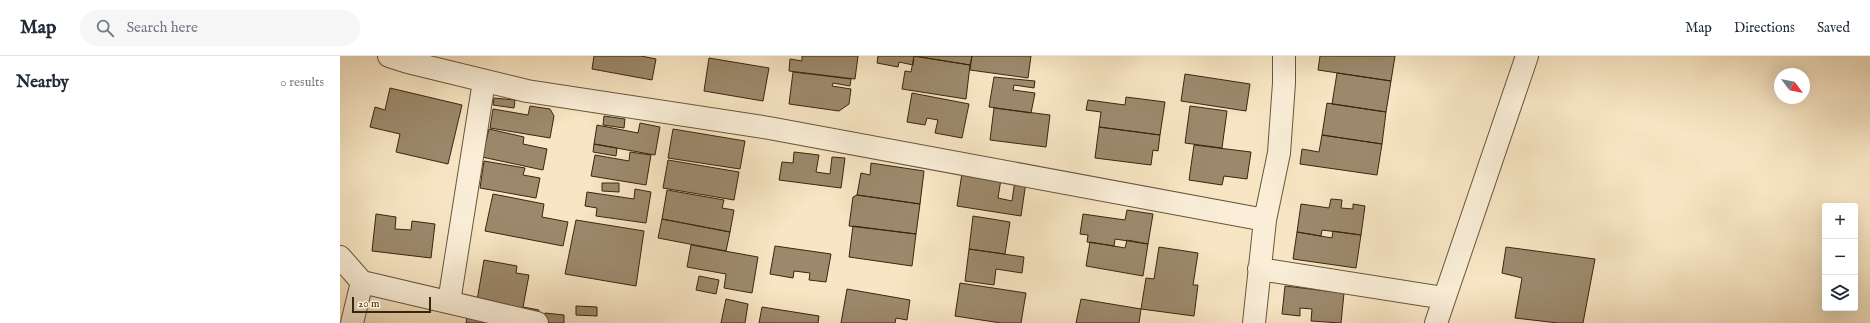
<!DOCTYPE html>
<html lang="en">
<head>
<meta charset="utf-8">
<style>
	:root { --surface:#fff; --page:#f6f6f7; --text:#1f2937; --muted:#747a83; --line:#e0e1e3 }
	body { margin:0; font-family:"IM FELL English",serif; background:var(--page); color:var(--text) }
	.controls { position:absolute; right:12px; bottom:12px; display:grid; overflow:hidden; border-radius:4px; box-shadow:0 4px 16px #0002 }
	.controls button { width:36px; height:36px; display:grid; place-items:center; padding:0; border:0; border-bottom:1px solid var(--line); background:var(--surface); color:var(--text); font:20px sans-serif }
	.compass { position:absolute; left:1434px; top:12px; width:36px; height:36px; border-radius:50%; background:var(--surface); box-shadow:0 4px 16px #0002; rotate:122deg }
	.scale { position:absolute; left:12px; bottom:10px; width:79px; box-sizing:border-box; padding-left:4px; border:2px solid #39260e; border-top:0; font-size:11px; line-height:14px; white-space:nowrap; color:#39260e; -webkit-text-stroke:3px #faeed8; paint-order:stroke }
	.list { margin:0; padding:0; list-style:none }
	h2 { display:flex; justify-content:space-between; align-items:center; height:52px; margin:0; padding:0 16px; font-size:17px }
	h2 small { font-size:13px; font-weight:400; color:var(--muted) }
	.icon { flex:none; width:22px; height:22px; fill:none; stroke:currentColor; stroke-width:2; stroke-linecap:round; stroke-linejoin:round }
	.map { position:relative; flex:none; width:1530px; height:267px; overflow:hidden }
	header { display:flex; align-items:center; gap:24px; box-sizing:border-box; height:56px; padding:0 20px; background:var(--surface); border-bottom:1px solid var(--line) }
	header strong { font-size:19px }
	nav { display:flex; gap:22px; margin-inline-start:auto; font-size:14px }
	.search { width:280px; height:36px; background:var(--page); display:flex; align-items:center; gap:10px; box-sizing:border-box; padding:0 14px; border-radius:22px; color:var(--muted); font-size:15px }
	main { display:flex }
	aside { flex:1; background:var(--surface) }
	.map>svg:first-child { display:block }
	.building { fill:#9c896c; stroke:#39260e }
	.lines { fill:none; stroke-linecap:round; stroke-linejoin:round }
	.minor-casing { stroke:#68563b; stroke-width:24 }
	.minor { stroke:#faeed8; stroke-width:22 }
</style>
</head>
<body>
<header>
<strong>Map</strong>
<div class="search"><svg class="icon" aria-label="search" viewBox="0 0 24 24"><circle cx="10" cy="10" r="6"/><path d="M15 15l6 6"/></svg>Search here</div>
<nav><a>Map</a><a>Directions</a><a>Saved</a></nav>
</header>
<main>
<aside>
<h2>Nearby<small>0 results</small></h2>
<ul class="list">
</ul>
</aside>
<div class="map">
<svg width="1530" height="267" viewBox="0 0 1530 267">
	<rect width="100%" height="100%" fill="#f7e5c3"/>
	<filter id="stains"><feTurbulence type="fractalNoise" baseFrequency=".005" numOctaves="4"/><feColorMatrix values="0 0 0 0 .2 0 0 0 0 .09 0 0 0 0 .02 0 0 0 .5 -.17"/></filter>
	<radialGradient id="worn" r=".72"><stop offset=".6" stop-color="#630" stop-opacity="0"/><stop offset="1" stop-color="#630" stop-opacity=".3"/></radialGradient>
	<path class="building" d="M 254,0 L 301,0 L 316,3 L 312,24 L 252,13 Z
		M 462,0 L 518,0 L 515,23 L 449,15 L 450,3 L 462,5 Z
		M 538,0 L 632,0 L 630,9 L 574,0 L 573,9 L 559,6 L 558,11 L 537,7 Z
		M 574,0 L 630,9 L 626,43 L 562,33 L 565,15 L 571,16 Z
		M 632,0 L 691,0 L 688,22 L 630,14 Z
		M 980,0 L 1055,0 L 1051,25 L 978,14 Z
		M 369,2 L 429,12 L 423,45 L 364,35 Z
		M 453,16 L 511,23 L 510,30 L 493,27 L 492,30 L 511,33 L 509,48 L 499,55 L 449,48 Z
		M 997,17 L 1051,25 L 1046,56 L 992,48 Z
		M 845,18 L 910,28 L 906,55 L 841,45 Z
		M 654,21 L 695,25 L 694,32 L 674,29 L 673,34 L 695,37 L 691,57 L 649,51 Z
		M 50,32 L 122,49 L 108,108 L 56,96 L 60,78 L 30,71 L 35,51 L 45,54 Z
		M 572,37 L 629,48 L 622,82 L 595,77 L 598,64 L 587,62 L 585,69 L 567,66 Z
		M 786,41 L 825,46 L 820,79 L 759,71 L 761,56 L 746,54 L 748,44 L 785,49 Z
		M 154,42 L 175,44 L 174,52 L 153,49 Z
		M 987,47 L 1046,56 L 1042,88 L 982,79 Z
		M 190,50 L 210,53 L 214,60 L 210,82 L 150,72 L 153,53 L 188,59 Z
		M 850,50 L 887,55 L 882,92 L 845,87 Z
		M 654,52 L 710,59 L 706,91 L 650,84 Z
		M 264,60 L 285,63 L 284,72 L 263,69 Z
		M 300,67 L 320,71 L 315,99 L 254,88 L 257,69 L 298,77 Z
		M 759,71 L 820,79 L 818,95 L 813,94 L 811,109 L 755,102 Z
		M 149,73 L 184,81 L 183,88 L 207,93 L 203,114 L 142,101 Z
		M 333,73 L 405,85 L 400,113 L 328,102 Z
		M 982,79 L 1042,88 L 1037,119 L 960,108 L 962,93 L 979,96 Z
		M 254,88 L 277,92 L 276,100 L 253,96 Z
		M 854,89 L 911,96 L 907,123 L 884,120 L 882,129 L 849,124 Z
		M 290,96 L 311,99 L 306,129 L 251,120 L 255,99 L 289,105 Z
		M 454,96 L 479,99 L 476,116 L 490,118 L 492,101 L 505,102 L 501,132 L 439,124 L 442,106 L 453,107 Z
		M 328,104 L 399,116 L 394,144 L 323,132 Z
		M 144,105 L 185,112 L 183,119 L 200,122 L 196,142 L 140,132 Z
		M 531,107 L 584,115 L 580,148 L 517,139 L 521,117 L 530,119 Z
		M 622,117 L 661,123 L 658,142 L 672,145 L 675,124 L 686,126 L 681,160 L 617,150 Z
		M 262,127 L 279,127 L 279,136 L 262,135 Z
		M 295,133 L 311,136 L 306,167 L 256,160 L 257,152 L 245,150 L 247,136 L 294,143 Z
		M 327,134 L 384,144 L 382,152 L 394,154 L 390,176 L 322,163 Z
		M 153,138 L 204,148 L 202,161 L 228,166 L 223,190 L 145,175 Z
		M 517,139 L 580,148 L 576,178 L 509,170 L 513,141 Z
		M 991,143 L 1002,144 L 1001,152 L 1013,153 L 1013,148 L 1025,150 L 1021,179 L 982,174 L 981,180 L 957,176 L 961,148 L 989,152 Z
		M 787,154 L 813,158 L 808,188 L 775,183 L 774,190 L 747,186 L 748,179 L 740,178 L 743,158 L 785,164 Z
		M 36,158 L 56,161 L 55,173 L 71,174 L 72,165 L 95,168 L 91,202 L 32,195 Z
		M 633,160 L 670,166 L 665,198 L 629,193 Z
		M 322,163 L 390,176 L 386,195 L 318,182 Z
		M 236,164 L 304,175 L 296,230 L 225,218 Z
		M 513,170 L 576,178 L 572,210 L 509,201 Z
		M 993,175 L 1021,179 L 1016,212 L 953,203 L 957,176 L 992,182 Z
		M 787,184 L 808,188 L 803,220 L 746,210 L 750,186 L 785,192 Z
		M 351,189 L 418,201 L 412,237 L 384,232 L 386,218 L 347,211 Z
		M 435,190 L 491,198 L 486,226 L 469,224 L 470,217 L 454,215 L 453,222 L 430,218 Z
		M 819,191 L 858,197 L 853,229 L 858,229 L 854,260 L 801,253 L 806,222 L 814,223 Z
		M 1166,191 L 1255,203 L 1243,267 L 1218,267 L 1175,262 L 1182,222 L 1162,217 Z
		M 629,193 L 684,201 L 682,217 L 656,213 L 654,229 L 625,225 Z
		M 144,204 L 177,210 L 176,217 L 189,219 L 183,251 L 199,254 L 196,267 L 126,267 L 128,255 L 135,256 Z
		M 359,220 L 379,224 L 376,238 L 356,234 Z
		M 620,227 L 686,237 L 681,267 L 661,267 L 615,260 Z
		M 945,230 L 1004,237 L 1001,267 L 971,265 L 972,253 L 960,252 L 960,260 L 942,258 Z
		M 507,233 L 570,244 L 567,264 L 556,262 L 555,267 L 501,267 Z
		M 386,243 L 408,248 L 405,267 L 381,267 Z
		M 741,243 L 801,253 L 799,267 L 736,267 Z
		M 236,250 L 257,251 L 257,260 L 236,259 Z
		M 422,251 L 479,260 L 478,267 L 419,267 Z
		M 205,257 L 224,259 L 224,267 L 204,267 Z"/>
	<g class="lines">
		<g class="minor-casing">
			<path id="minor" d="M 49,0 L 68,6 L 187,35 L 429,72 L 925,164 L 939,97 L 944,27 L 944,0
				M 0,201 L 22,226 L 197,267
				M 919,213 L 1104,242
				M 109,246 L 144,25
				M 12,267 L 22,226
				M 914,267 L 925,164
				M 1096,267 L 1187,0"/>
		</g>
		<use href="#minor" class="minor"/>
	</g>
	<rect width="100%" height="100%" filter="url(#stains)"/>
	<rect width="100%" height="100%" fill="url(#worn)"/>
</svg>
<div class="controls">
<button>+</button>
<button>−</button>
<button><svg class="icon" aria-label="layers" viewBox="0 0 24 24"><path d="M12 4l9 5-9 5-9-5zM3 14l9 5 9-5"/></svg></button>
</div>
<svg class="compass" viewBox="-18 -18 36 36"><path d="M0-13l5 13h-10z" fill="#e53935"/><path d="M0 13l5-13h-10z" fill="#747a83"/></svg>
<div class="scale">20 m</div>
</div>
</main>
</body>
</html>
